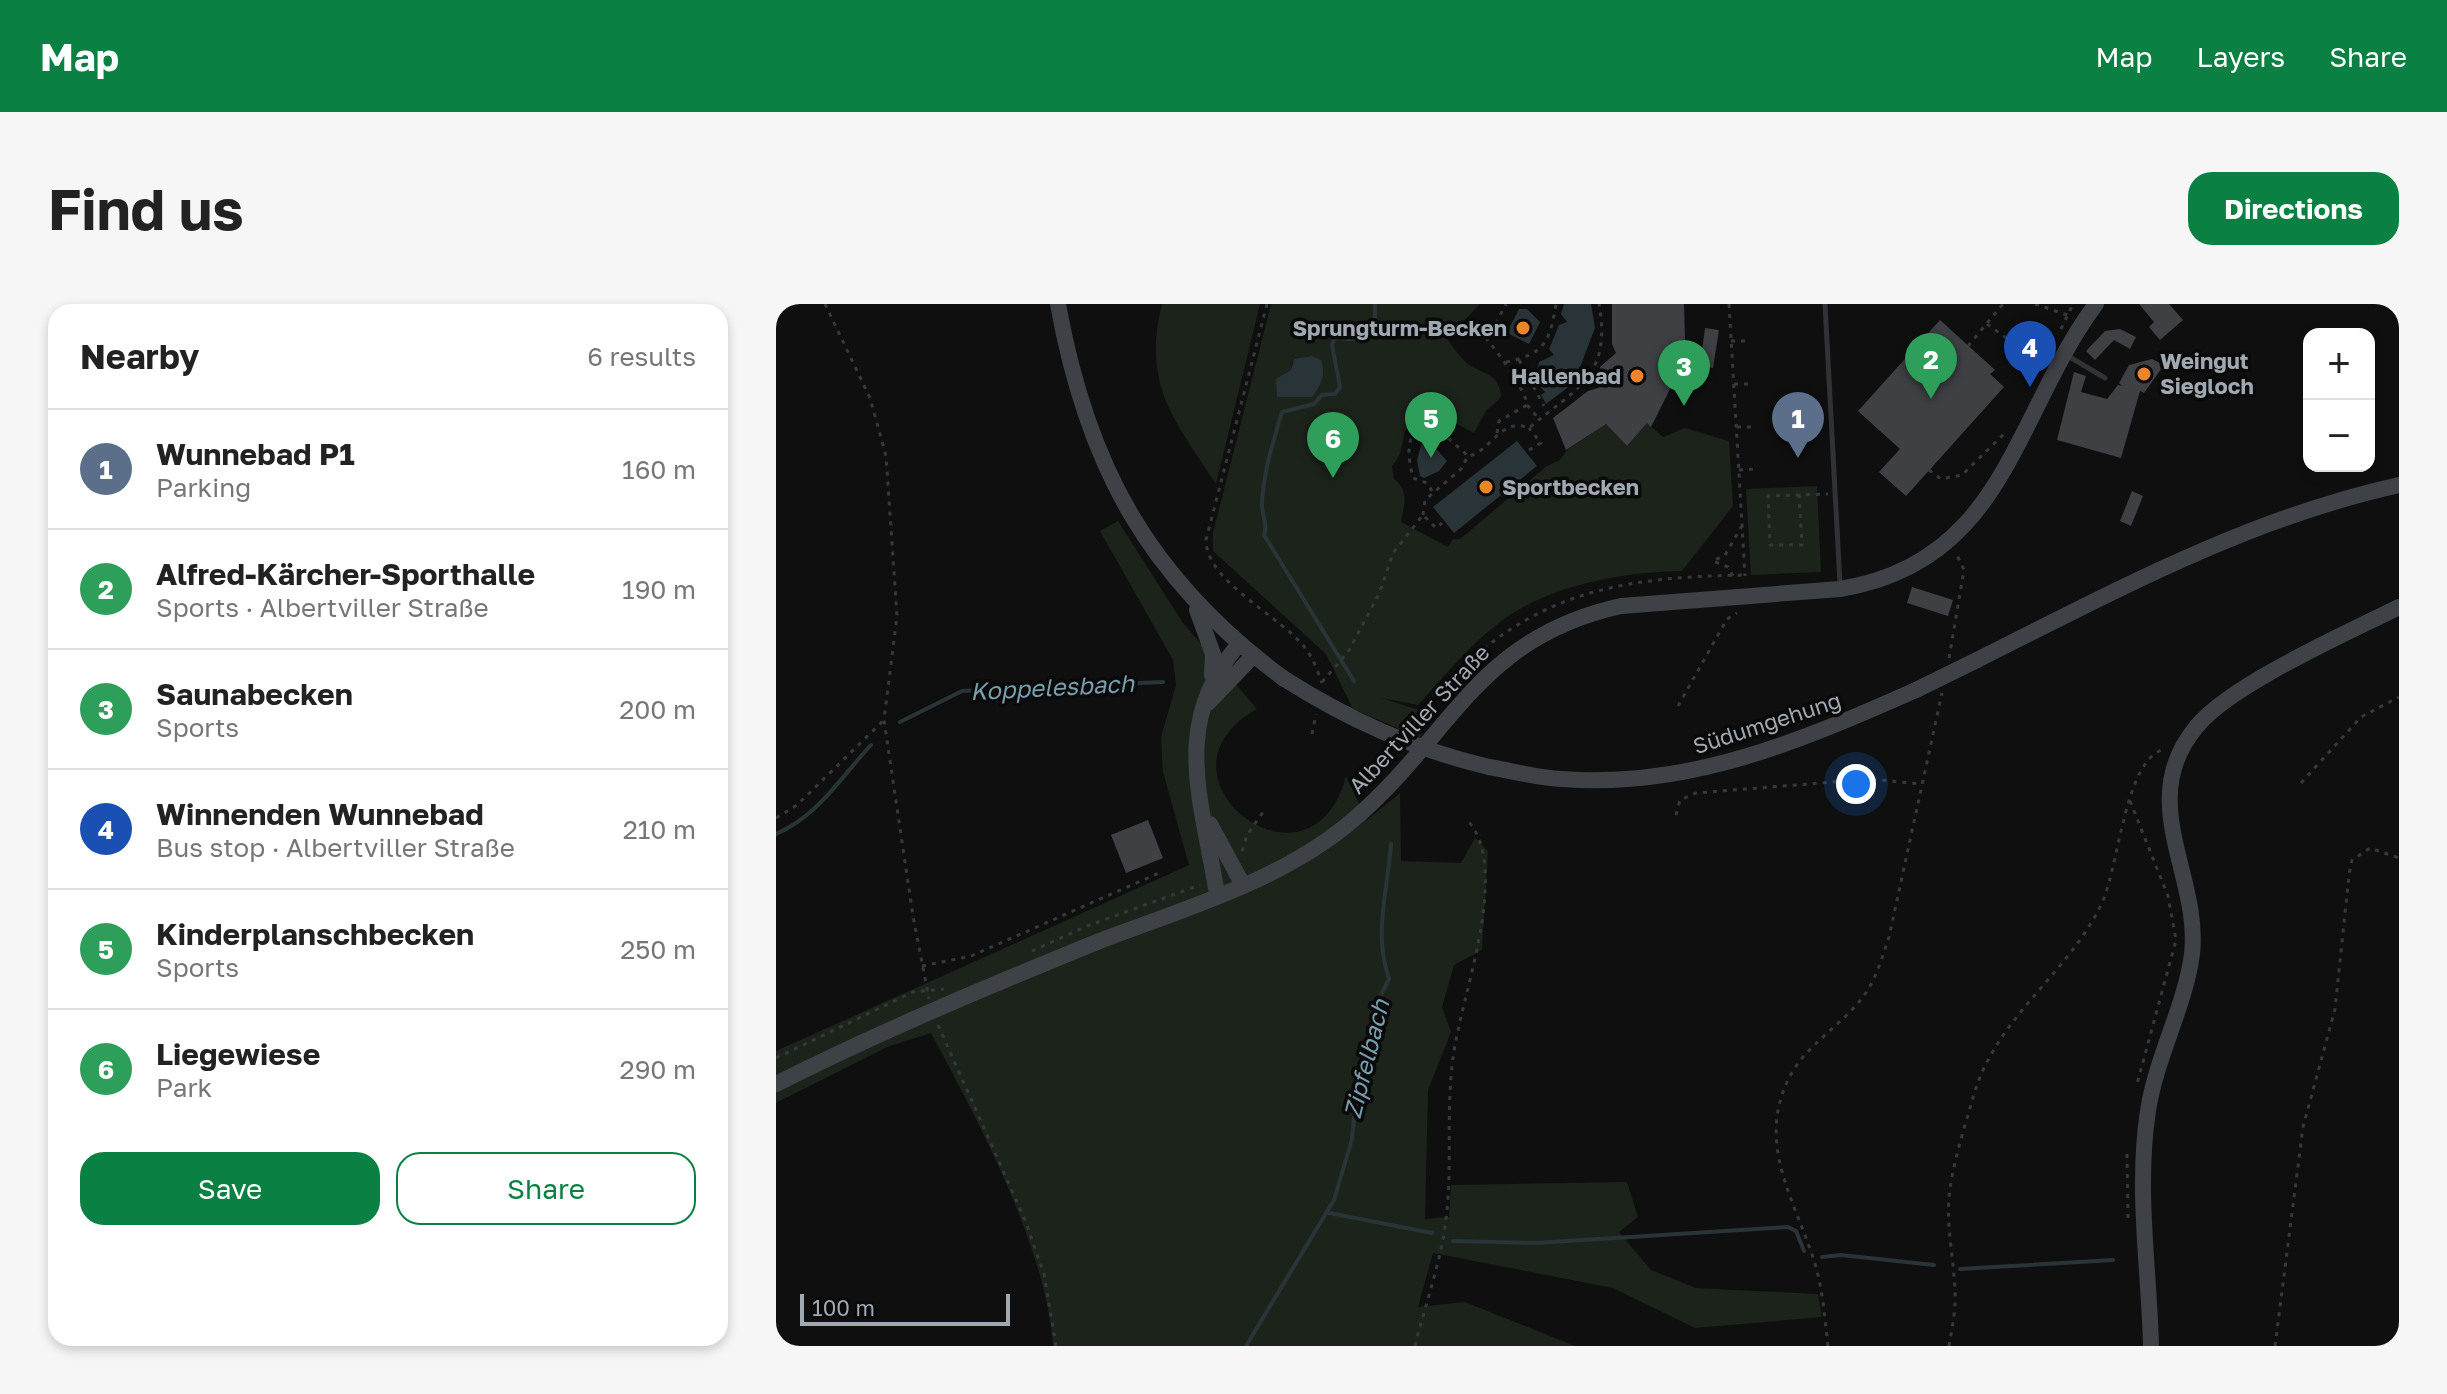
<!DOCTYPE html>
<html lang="en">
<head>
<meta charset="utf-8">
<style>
	:root { --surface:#fff; --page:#f6f6f6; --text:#222; --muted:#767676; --line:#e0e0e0; --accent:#0b8043 }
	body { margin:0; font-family:"Golos Text",sans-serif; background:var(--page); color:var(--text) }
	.controls { position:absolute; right:24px; top:24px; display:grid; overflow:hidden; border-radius:16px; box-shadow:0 4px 12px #0003 }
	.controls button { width:72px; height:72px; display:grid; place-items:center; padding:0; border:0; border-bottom:2px solid var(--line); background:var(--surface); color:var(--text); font:40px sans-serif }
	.scale { position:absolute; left:24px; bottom:20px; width:210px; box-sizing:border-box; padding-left:8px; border:4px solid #a0a9b1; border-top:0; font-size:22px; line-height:28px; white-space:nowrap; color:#a0a9b1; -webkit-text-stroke:6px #0a0a0b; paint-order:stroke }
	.you { position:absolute; left:1080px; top:480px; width:28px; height:28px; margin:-20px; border:6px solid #fff; border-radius:50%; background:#1a73e8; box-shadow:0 0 0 12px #1a73e833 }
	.badge { display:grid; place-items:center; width:52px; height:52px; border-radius:50%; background:var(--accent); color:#fff; font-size:26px; font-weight:700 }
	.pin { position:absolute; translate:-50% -66px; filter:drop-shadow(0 2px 4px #0008) }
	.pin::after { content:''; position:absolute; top:42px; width:28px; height:24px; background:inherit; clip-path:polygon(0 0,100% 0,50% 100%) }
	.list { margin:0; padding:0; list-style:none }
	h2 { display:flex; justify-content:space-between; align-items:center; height:104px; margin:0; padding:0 32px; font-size:34px }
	h2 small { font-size:26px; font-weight:400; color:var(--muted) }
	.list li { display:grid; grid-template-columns:52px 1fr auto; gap:24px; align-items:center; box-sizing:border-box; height:120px; padding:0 32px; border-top:2px solid var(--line) }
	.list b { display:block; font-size:30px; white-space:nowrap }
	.list p { margin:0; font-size:26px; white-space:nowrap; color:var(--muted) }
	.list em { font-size:26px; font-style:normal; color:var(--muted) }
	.actions { display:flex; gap:16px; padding:24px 32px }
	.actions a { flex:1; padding:18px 0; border:2px solid var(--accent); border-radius:24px; text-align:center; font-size:28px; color:var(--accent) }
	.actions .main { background:var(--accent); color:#fff }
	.map { position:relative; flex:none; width:1623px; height:1042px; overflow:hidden; border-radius:24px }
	header { display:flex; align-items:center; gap:48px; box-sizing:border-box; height:112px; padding:0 40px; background:var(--accent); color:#fff }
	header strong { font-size:38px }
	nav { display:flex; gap:44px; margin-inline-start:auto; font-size:28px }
	.intro { display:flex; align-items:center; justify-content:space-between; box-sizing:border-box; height:192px; padding:0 48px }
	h1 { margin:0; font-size:56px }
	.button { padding:20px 36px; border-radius:24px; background:var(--accent); color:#fff; font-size:28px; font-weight:700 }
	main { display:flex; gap:48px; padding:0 48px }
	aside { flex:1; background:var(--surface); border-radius:24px; box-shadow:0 4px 12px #0003 }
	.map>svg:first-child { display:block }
	.green { fill:#1c231b; fill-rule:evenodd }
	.water { fill:#293438 }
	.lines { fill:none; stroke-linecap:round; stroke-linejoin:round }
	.stream { stroke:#293438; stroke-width:4 }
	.building { fill:#3e4043 }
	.path { stroke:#36393c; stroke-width:3; stroke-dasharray:4 6; stroke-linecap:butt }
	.lane { stroke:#303235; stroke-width:5 }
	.secondary { stroke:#3e4145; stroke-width:16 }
	.secondary-bridge { stroke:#3e4145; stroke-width:16 }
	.poi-dot { fill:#ed852a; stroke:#0a0a0b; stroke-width:3 }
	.labels { text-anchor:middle; stroke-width:7; stroke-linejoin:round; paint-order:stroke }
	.poi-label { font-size:22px; font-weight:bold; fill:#a0a9b1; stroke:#0a0a0b; text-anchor:end }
	.street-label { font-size:22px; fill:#a0a9b1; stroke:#0a0a0b }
	.water-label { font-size:24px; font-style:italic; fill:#779eac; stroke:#0a0a0b }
</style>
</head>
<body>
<header>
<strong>Map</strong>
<nav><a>Map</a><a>Layers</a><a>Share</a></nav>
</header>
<div class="intro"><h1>Find us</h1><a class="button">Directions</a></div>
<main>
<aside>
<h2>Nearby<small>6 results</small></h2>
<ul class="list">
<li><span class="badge" style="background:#5c6f8a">1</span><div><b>Wunnebad P1</b><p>Parking</p></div><em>160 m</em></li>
<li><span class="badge" style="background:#2e9e5b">2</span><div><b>Alfred-Kärcher-Sporthalle</b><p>Sports · Albertviller Straße</p></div><em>190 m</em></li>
<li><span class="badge" style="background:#2e9e5b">3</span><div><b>Saunabecken</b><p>Sports</p></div><em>200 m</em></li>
<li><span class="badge" style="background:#1a4fb4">4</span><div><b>Winnenden Wunnebad</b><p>Bus stop · Albertviller Straße</p></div><em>210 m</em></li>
<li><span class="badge" style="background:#2e9e5b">5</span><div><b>Kinderplanschbecken</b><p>Sports</p></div><em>250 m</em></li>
<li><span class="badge" style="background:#2e9e5b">6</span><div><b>Liegewiese</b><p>Park</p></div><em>290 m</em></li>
</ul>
<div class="actions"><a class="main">Save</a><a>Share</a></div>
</aside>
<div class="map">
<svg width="1623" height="1042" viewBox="0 0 1623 1042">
	<rect width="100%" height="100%" fill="#0f0f10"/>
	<path class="green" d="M 386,0 L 484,0 L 440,180 C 398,115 366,82 386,0 Z
		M 495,0 L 704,0 C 692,12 681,29 664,26 C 673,35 684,56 695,62 C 709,70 724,71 725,93 L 710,107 L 698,129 L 656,107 C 614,120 637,140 616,162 L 618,175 C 634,188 628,200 625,218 L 672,243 L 677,235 L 684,235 L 771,162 L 784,156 L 791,146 L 830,120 L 851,142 L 871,119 L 887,133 L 909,124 L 953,137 L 957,202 L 906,267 C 846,268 773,281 724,318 C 694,341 668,372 642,401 L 605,394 L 646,407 L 645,434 L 577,405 L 550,350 L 437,247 L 437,229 ZM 536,52 L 535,93 L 513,92 L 516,59 L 518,55 Z
		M 1041,182 L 1045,268 L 975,271 L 970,185 Z
		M 342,217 L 407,319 L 481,405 C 363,471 535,605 570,472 L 591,516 L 624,489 L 625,557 L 685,559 L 699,534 L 712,547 L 706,646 L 678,661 L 666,703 L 675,728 L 652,786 L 649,915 L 673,913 L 675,881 L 851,878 L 862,913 L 843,928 L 875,966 L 920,984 L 1042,990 L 1046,1013 L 919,1024 L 837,984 L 657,949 L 642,1003 L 689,998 L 799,1042 L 277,1042 C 270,942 202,817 155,729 L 111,743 L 0,799 L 0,747 L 413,561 L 387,468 L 385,433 L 400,381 L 397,356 L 324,227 Z"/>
	<path class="water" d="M 788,0 L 815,0 L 819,24 L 803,66 L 809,72 L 803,81 L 799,78 L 770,100 L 765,91 L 769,88 L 759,77 L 763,58 L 778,51 L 773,45 L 783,21 L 791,18 L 785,10 Z
		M 743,5 L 751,5 L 764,18 L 753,40 L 731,29 Z
		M 536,52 L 545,56 C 550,70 545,82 536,93 L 501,93 L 500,75 L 515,66 L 518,55 Z
		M 653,137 L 671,157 L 663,167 L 648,174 L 644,172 L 641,156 L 646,138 Z
		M 741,137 L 761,162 L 678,229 L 657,203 Z"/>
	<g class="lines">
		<path class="stream" d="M 578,377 L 488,231 C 492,220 486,212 486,201 C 487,169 497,138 506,108 L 538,100 L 546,91 L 559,90 L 564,83 L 556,41 L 559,34 L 587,36 L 593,32 L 599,15 L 599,0
			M 124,418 L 186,387 L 387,378
			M 0,530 C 42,512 65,473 95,441
			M 553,909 L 656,929
			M 677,937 L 760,939 L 1012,923 L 1020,927 L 1028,947
			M 1046,953 L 1065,951 L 1158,961
			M 1184,965 L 1337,956
			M 470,1042 L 558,896 L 576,835 L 582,772 L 595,749 L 605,691 L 613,675 C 597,630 612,585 615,540"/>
	</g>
	<path class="building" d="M 836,0 L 908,0 L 910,70 L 902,69 L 875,123 L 871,119 L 851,142 L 830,120 L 790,146 L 777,114 L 812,87 L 822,84 L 824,63 L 840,49 L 836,40 Z
		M 1363,0 L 1393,0 L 1407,16 L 1384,36 L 1373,23 L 1378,18 Z
		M 1164,16 L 1219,66 L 1214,70 L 1228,83 L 1130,192 L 1103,168 L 1124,145 L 1082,107 Z
		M 929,24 L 943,26 L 937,64 L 924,62 Z
		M 1344,25 L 1360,33 L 1354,45 L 1338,36 L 1319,56 L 1310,47 L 1329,27 Z
		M 1376,55 L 1388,61 L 1368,89 L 1364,87 L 1345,154 L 1281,136 L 1298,68 L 1310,72 L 1305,88 L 1331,95 L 1342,81 L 1346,82 L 1343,79 L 1353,61 Z
		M 1356,187 L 1367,192 L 1355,222 L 1344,217 Z
		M 1136,283 L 1177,296 L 1172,312 L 1131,299 Z
		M 372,516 L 387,554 L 350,569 L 335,531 Z"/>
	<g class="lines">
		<path class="path" d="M 49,0 L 94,94 L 110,152 L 121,312 L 108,416 L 137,612 L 153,695
			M 491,0 L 430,236 C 430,278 505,312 530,345 C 537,354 542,368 546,379
			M 953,0 L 969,272
			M 1259,0 L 1297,13
			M 1211,20 L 1266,60
			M 1285,25 L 1297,0
			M 955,37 L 974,37
			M 1192,42 L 1227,0
			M 743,56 L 768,102
			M 730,58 C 770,50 774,36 780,0
			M 958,80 L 974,80
			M 751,101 L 763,115
			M 961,123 L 976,123
			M 721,129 L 723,117 L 751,101 C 751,89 721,46 711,36 L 730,0
			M 753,146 L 765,139 L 753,124
			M 963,166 L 979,165
			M 1153,166 L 1165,175 L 1186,171 L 1230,128
			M 656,187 L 651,179 L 637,174 C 631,150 627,119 661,124 L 692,152
			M 1023,190 L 1026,241 L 994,241 L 992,192 L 1052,190
			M 647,211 L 649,196 L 685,165 L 692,152 C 715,148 725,112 753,124 C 800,84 836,73 823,0
			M 957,272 L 952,263 L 937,257 L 949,251 L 967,220
			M 1173,354 L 1188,266 L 1180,249
			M 546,378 L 572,348 L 603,290 L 617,249 L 647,211 L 660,224 L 666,219
			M 902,402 L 951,315 L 961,309
			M 635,426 C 645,402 668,381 686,364 C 770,284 857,273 969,271
			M 536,430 L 540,410
			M 1525,479 L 1585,413 L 1623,393
			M 1354,497 L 1392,592 L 1400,636 L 1361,780
			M 900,511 L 904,496 L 920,489 L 1095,475 L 1144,480
			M 0,514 L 21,501 L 108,416
			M 466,547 L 471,531 L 487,508
			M 256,647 L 311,622 L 424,581
			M 146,662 L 195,652 L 383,569
			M 162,721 L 249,916 L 268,970 L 280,1042
			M 0,754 L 137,688 L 168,685
			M 1351,850 L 1352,915
			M 639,1042 C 650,997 667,953 671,906 C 676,855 670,805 677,754 C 684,695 735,568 693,518
			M 1052,1042 C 1049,1016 1047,989 1040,963 C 1021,899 980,843 1012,776 C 1028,742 1064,723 1086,694 C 1100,677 1106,653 1113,633 L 1166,389
			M 1173,1042 C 1176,1024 1180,1006 1179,988 C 1178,954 1169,919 1174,885 C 1178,856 1188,825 1196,797 C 1218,714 1289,674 1325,601 C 1343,566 1348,454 1389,445
			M 1499,1042 L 1527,823 L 1559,705 L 1573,571 L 1576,556 L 1594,544 L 1623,554"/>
		<path class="lane" d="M 1049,0 L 1064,280
			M 1292,52 L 1329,74"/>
		<path class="secondary" d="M 282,0 C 311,162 373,275 507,374
			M 421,306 L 437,350 L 436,371
			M 1201,356 C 1337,288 1473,214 1623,181
			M 432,399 L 477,352
			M 713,463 C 737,467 762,474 786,475 C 913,485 1027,436 1140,386
			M 434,520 L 467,581
			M 441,591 C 427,498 393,420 463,340
			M 0,780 C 105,727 213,682 321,638 C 407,605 506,577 577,516 C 677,431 700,334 845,302 L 1064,285 C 1229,259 1238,110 1320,0
			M 1375,1042 C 1373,963 1360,885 1372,807 C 1380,753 1409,703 1416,650 C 1425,571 1358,497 1421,422 C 1456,380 1571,329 1623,303"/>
		<path class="secondary-bridge" d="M 507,374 C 573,416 637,445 713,463
			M 1140,386 L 1201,356"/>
	</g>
	<g class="poi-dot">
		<circle cx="747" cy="24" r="8"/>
		<circle cx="1368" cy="70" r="8"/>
		<circle cx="861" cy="72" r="8"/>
		<circle cx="710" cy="183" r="8"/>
	</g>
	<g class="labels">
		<g class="poi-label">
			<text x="731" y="32">Sprungturm-Becken</text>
			<text x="1384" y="65" text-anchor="start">Weingut<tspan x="1384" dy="25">Siegloch</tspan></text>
			<text x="845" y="80">Hallenbad</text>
			<text x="726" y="191" text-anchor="start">Sportbecken</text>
		</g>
		<g class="street-label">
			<text transform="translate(643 415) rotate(-47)" y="8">Albertviller Straße</text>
			<text transform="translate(991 419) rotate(-18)" y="8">Südumgehung</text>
		</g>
		<g class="water-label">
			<text transform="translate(276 384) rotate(-3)" y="8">Koppelesbach</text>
			<text transform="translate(591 755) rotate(-76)" y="8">Zipfelbach</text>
		</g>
	</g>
</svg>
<div class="controls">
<button>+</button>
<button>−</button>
</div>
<div class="scale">100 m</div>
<div class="you"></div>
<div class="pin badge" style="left:1022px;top:154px;background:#5c6f8a">1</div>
<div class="pin badge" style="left:1155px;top:95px;background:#2e9e5b">2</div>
<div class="pin badge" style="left:908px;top:102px;background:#2e9e5b">3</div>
<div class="pin badge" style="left:1254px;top:83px;background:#1a4fb4">4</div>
<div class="pin badge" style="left:655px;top:154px;background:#2e9e5b">5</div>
<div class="pin badge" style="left:557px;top:174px;background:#2e9e5b">6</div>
</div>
</main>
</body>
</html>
